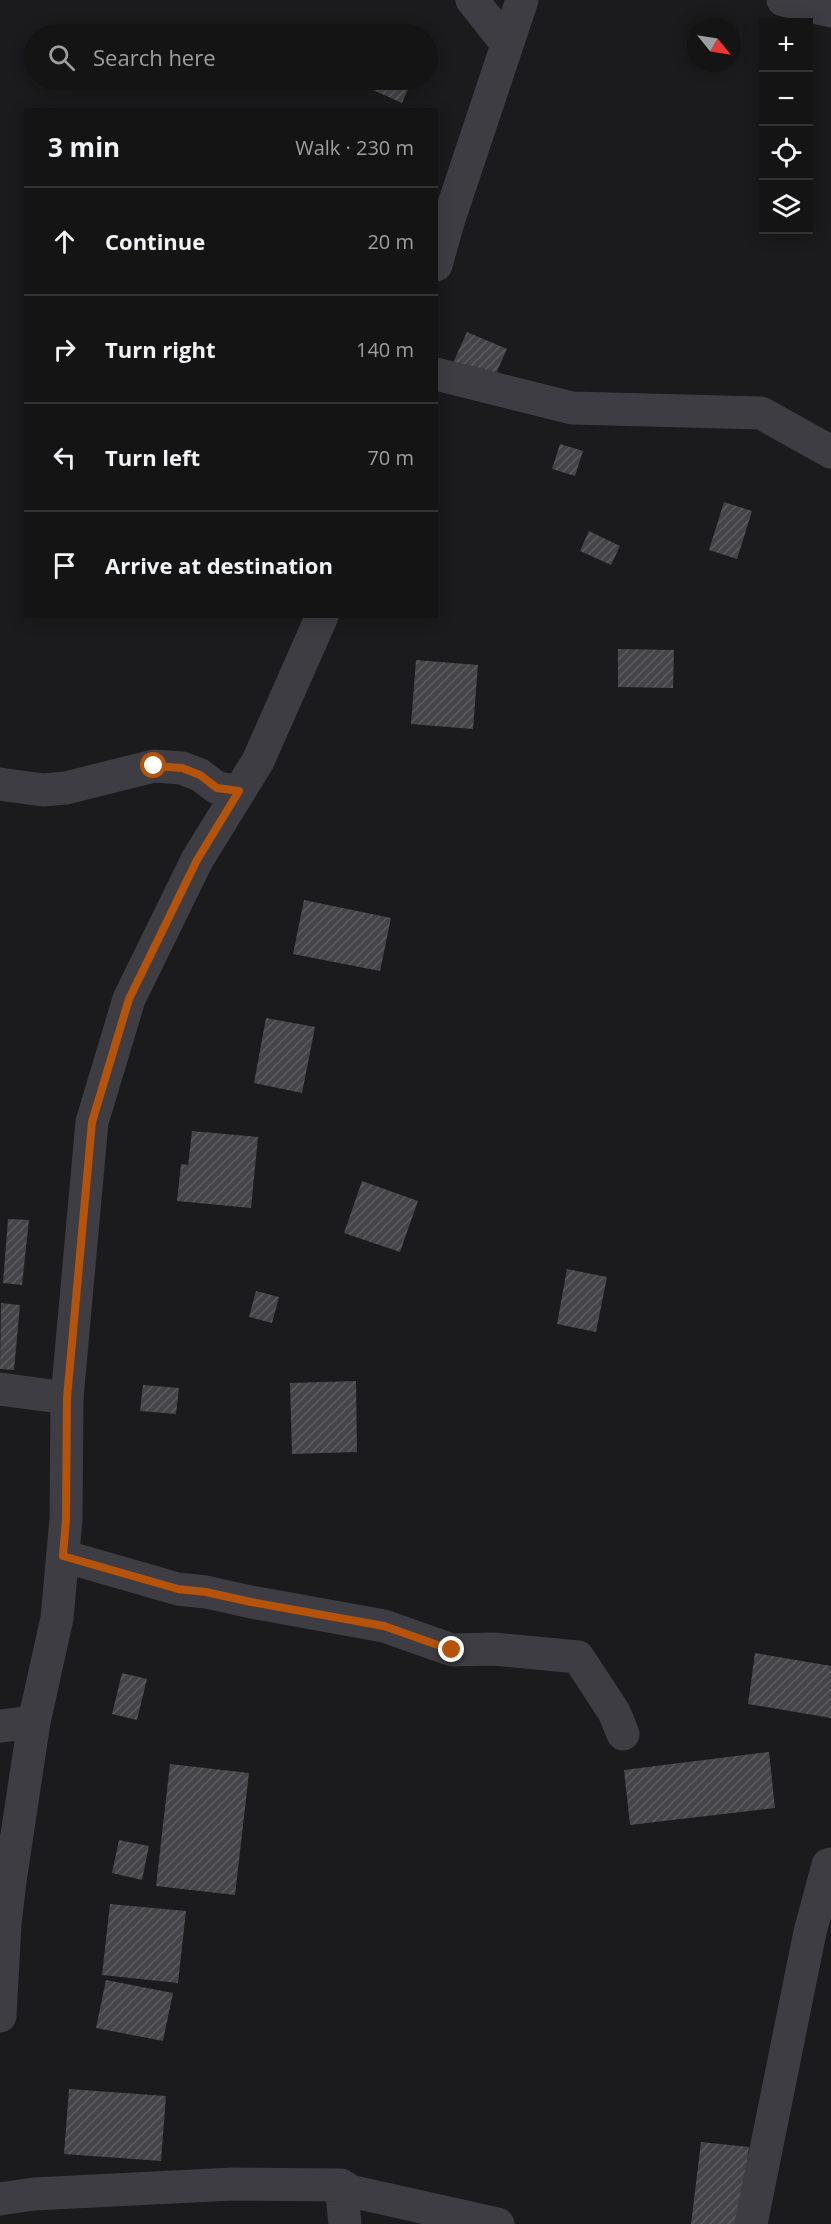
<!DOCTYPE html>
<html lang="en">
<head>
<meta charset="utf-8">
<style>
	:root { --surface:#141415; --page:#1d1d1e; --text:#f1f3f6; --muted:#9d9ea0; --line:#333334 }
	body { margin:0; font-family:"Open Sans",sans-serif; background:var(--page); color:var(--text) }
	.controls { position:absolute; right:18px; top:18px; display:grid; overflow:hidden; border-radius:0px; box-shadow:0 3px 15px #0003 }
	.controls button { width:54px; height:54px; display:grid; place-items:center; padding:0; border:0; border-bottom:2px solid var(--line); background:var(--surface); color:var(--text); font:30px sans-serif }
	.compass { position:absolute; left:687px; top:18px; width:54px; height:54px; border-radius:50%; background:var(--surface); box-shadow:0 3px 15px #0003; rotate:120deg }
	.stop { position:absolute; width:18px; height:18px; margin:-14px; border:4px solid #b45309; border-radius:50%; background:#fff }
	.stop.end { background:#b45309; border-color:#fff; box-shadow:0 2px 6px #0008 }
	.list { margin:0; padding:0; list-style:none }
	h2 { display:flex; justify-content:space-between; align-items:center; height:78px; margin:0; padding:0 24px; font-size:26px }
	h2 small { font-size:20px; font-weight:400; color:var(--muted) }
	.list li { display:grid; grid-template-columns:39px 1fr auto; gap:18px; align-items:center; box-sizing:border-box; height:108px; padding:0 24px; border-top:2px solid var(--line) }
	.list b { display:block; font-size:22px; white-space:nowrap }
	.list em { font-size:20px; font-style:normal; color:var(--muted) }
	.icon { flex:none; width:33px; height:33px; fill:none; stroke:currentColor; stroke-width:2; stroke-linecap:round; stroke-linejoin:round }
	.map { position:relative; flex:none; width:831px; height:2224px; overflow:hidden }
	.search { position:absolute; background:var(--surface); box-shadow:0 3px 15px #0003; left:24px; top:24px; width:414px; height:66px; display:flex; align-items:center; gap:15px; box-sizing:border-box; padding:0 21px; border-radius:33px; color:var(--muted); font-size:22px }
	.panel { position:absolute; background:var(--surface); box-shadow:0 3px 15px #0003; left:24px; top:108px; width:414px; height:510px; border-radius:0px }
	.map>svg:first-child { display:block }
	.building { fill:url(#building-hatch) }
	.lines { fill:none; stroke-linecap:round; stroke-linejoin:round }
	.minor { stroke:#3e3d43; stroke-width:33 }
	.tertiary { stroke:#3e3d43; stroke-width:33 }
	.route { stroke:#b45309; stroke-width:8 }
</style>
</head>
<body>
<div class="map">
<svg width="831" height="2224" viewBox="0 0 831 2224">
	<defs>
		<pattern id="building-hatch" width="6" height="6" patternUnits="userSpaceOnUse" patternTransform="scale(1.5)"><rect width="6" height="6" fill="#454449"/><path d="M-1 1l2-2M0 6l6-6M5 7l2-2" fill="none" stroke="#5d5c61"/></pattern>
	</defs>
	<rect width="100%" height="100%" fill="#1b1a1c"/>
	<path class="building" d="M 364,80 L 412,80 L 402,103 L 362,85 Z
		M 467,332 L 507,349 L 493,380 L 453,363 Z
		M 560,444 L 583,451 L 575,476 L 552,469 Z
		M 724,502 L 752,511 L 737,559 L 709,550 Z
		M 589,531 L 620,546 L 611,565 L 580,551 Z
		M 618,649 L 674,650 L 673,688 L 618,687 Z
		M 416,660 L 478,665 L 473,729 L 411,724 Z
		M 304,900 L 391,918 L 380,971 L 293,954 Z
		M 266,1018 L 315,1027 L 302,1093 L 254,1083 Z
		M 192,1131 L 258,1137 L 251,1208 L 177,1201 L 181,1164 L 188,1165 Z
		M 362,1181 L 418,1201 L 400,1252 L 344,1233 Z
		M 8,1219 L 29,1220 L 22,1285 L 3,1283 Z
		M 567,1269 L 607,1277 L 596,1332 L 557,1324 Z
		M 256,1291 L 279,1297 L 272,1323 L 249,1317 Z
		M 1,1303 L 20,1305 L 14,1370 L 0,1369 Z
		M 356,1381 L 357,1452 L 292,1454 L 290,1383 Z
		M 143,1385 L 179,1388 L 176,1414 L 140,1411 Z
		M 755,1653 L 831,1666 L 831,1718 L 748,1704 Z
		M 122,1673 L 147,1679 L 137,1720 L 112,1714 Z
		M 769,1752 L 775,1808 L 630,1825 L 624,1770 Z
		M 170,1764 L 249,1773 L 235,1895 L 156,1886 Z
		M 119,1840 L 149,1846 L 142,1880 L 112,1873 Z
		M 110,1904 L 186,1911 L 178,1983 L 102,1975 Z
		M 106,1980 L 173,1993 L 163,2041 L 96,2028 Z
		M 69,2089 L 166,2096 L 161,2161 L 64,2154 Z
		M 701,2142 L 749,2147 L 739,2224 L 691,2224 Z"/>
	<g class="lines">
		<path class="minor" d="M 472,0 L 507,44
			M 783,0 L 831,11
			M 436,374 L 572,408 L 761,413 L 831,452
			M 0,784 L 43,790 L 66,788 L 154,766 L 182,768 L 200,775 L 217,788 L 239,791
			M 0,1389 L 67,1398
			M 63,1556 L 178,1589 L 206,1592 L 251,1602 L 384,1626 L 452,1650 L 493,1649 L 578,1657 L 614,1712 L 623,1734
			M 0,1726 L 34,1722
			M 341,2185 L 350,2191 L 498,2224
			M 0,2199 L 34,2194 L 233,2184 L 341,2185 L 345,2224
			M 751,2224 L 810,1932 L 828,1865 L 831,1864"/>
		<path class="tertiary" d="M 436,265 L 448,222 L 522,0
			M 0,2016 L 5,1924 L 10,1881 L 34,1722 L 57,1618 L 66,1519 L 67,1398 L 92,1122 L 129,999 L 197,860 L 258,761 L 322,616"/>
	</g>
	<g class="lines">
		<path class="route" d="M 154,766 L 182,768 L 200,775 L 217,788 L 239,791 L 197,860 L 129,999 L 92,1122 L 67,1398 L 66,1519 L 63,1556 L 178,1589 L 206,1592 L 251,1602 L 384,1626 L 452,1650"/>
	</g>
</svg>
<div class="controls">
<button>+</button>
<button>−</button>
<button><svg class="icon" aria-label="locate" viewBox="0 0 24 24"><circle cx="12" cy="12" r="6"/><path d="M12 2v4M12 18v4M2 12h4M18 12h4"/></svg></button>
<button><svg class="icon" aria-label="layers" viewBox="0 0 24 24"><path d="M12 4l9 5-9 5-9-5zM3 14l9 5 9-5"/></svg></button>
</div>
<svg class="compass" viewBox="-18 -18 36 36"><path d="M0-13l5 13h-10z" fill="#e53935"/><path d="M0 13l5-13h-10z" fill="#9d9ea0"/></svg>
<div class="stop" style="left:154px;top:766px"></div>
<div class="stop end" style="left:452px;top:1650px"></div>
<div class="search"><svg class="icon" aria-label="search" viewBox="0 0 24 24"><circle cx="10" cy="10" r="6"/><path d="M15 15l6 6"/></svg>Search here</div>
<section class="panel">
<h2>3 min<small>Walk · 230 m</small></h2>
<ul class="list">
<li><svg class="icon" aria-label="ahead" viewBox="0 0 24 24"><path d="M12 20V5M6 11l6-6 6 6"/></svg><div><b>Continue</b></div><em>20 m</em></li>
<li><svg class="icon" aria-label="right" viewBox="0 0 24 24"><path d="M7 20v-9h11M14 6l5 5-5 5"/></svg><div><b>Turn right</b></div><em>140 m</em></li>
<li><svg class="icon" aria-label="left" viewBox="0 0 24 24"><path d="M17 20v-9H6M10 6l-5 5 5 5"/></svg><div><b>Turn left</b></div><em>70 m</em></li>
<li><svg class="icon" aria-label="arrive" viewBox="0 0 24 24"><path d="M6 21V4h12l-3 4 3 4H6"/></svg><div><b>Arrive at destination</b></div></li>
</ul>
</section>
</div>
</body>
</html>
